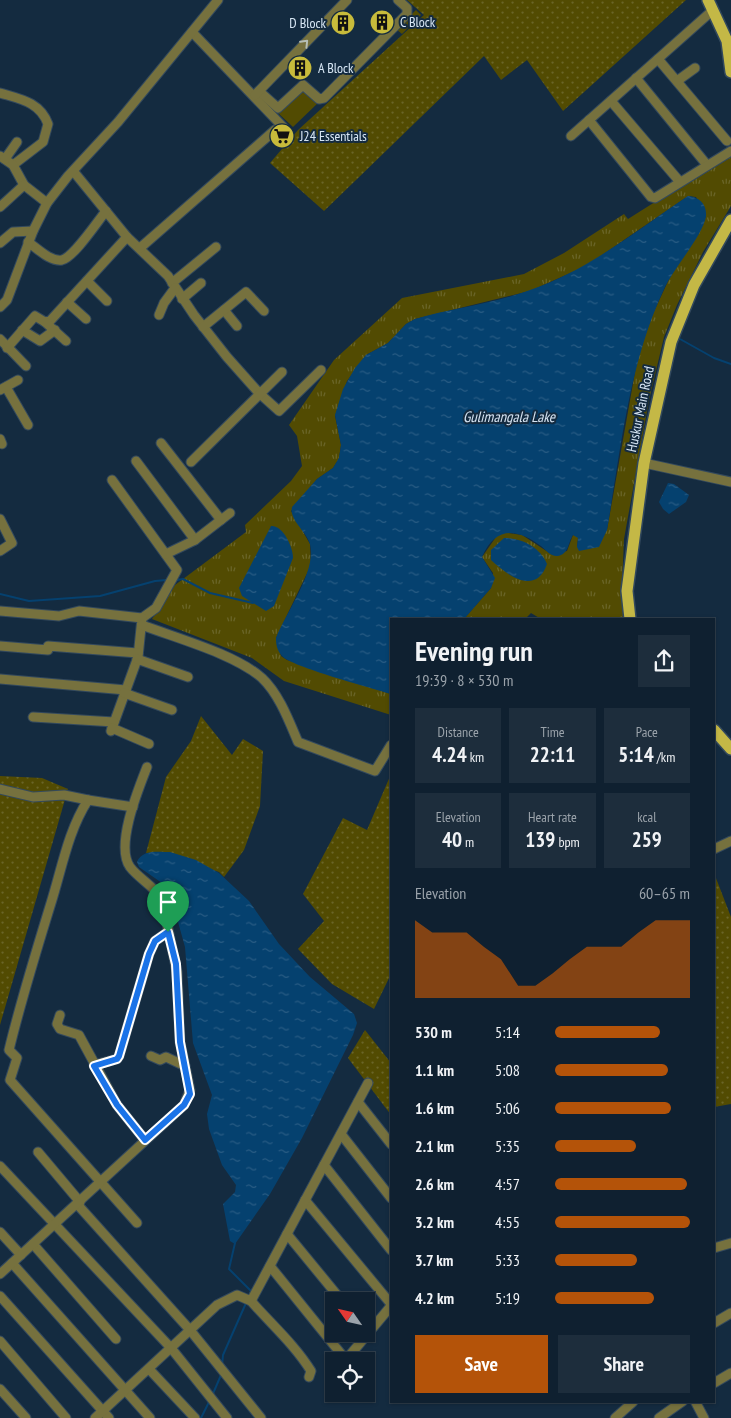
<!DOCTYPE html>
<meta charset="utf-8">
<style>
body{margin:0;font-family:"PT Sans Narrow",sans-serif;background:#1d2d3c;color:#f1f3f6;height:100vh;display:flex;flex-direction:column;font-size:19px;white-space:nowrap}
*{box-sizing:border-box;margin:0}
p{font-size:16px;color:#9ba3ab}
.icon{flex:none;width:28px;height:28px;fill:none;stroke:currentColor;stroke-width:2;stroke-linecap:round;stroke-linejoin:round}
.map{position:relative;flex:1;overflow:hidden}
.drawer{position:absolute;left:390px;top:618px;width:325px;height:785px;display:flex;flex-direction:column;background:#0f2030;border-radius:0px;box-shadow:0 1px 4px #0004,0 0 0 1px #2f3e4c}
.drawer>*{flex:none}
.needle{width:32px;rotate:304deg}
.buttons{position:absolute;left:325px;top:1292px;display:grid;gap:10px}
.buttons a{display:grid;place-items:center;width:50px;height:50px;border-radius:0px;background:#0f2030;box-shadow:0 1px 4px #0004,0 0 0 1px #2f3e4c;font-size:25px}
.pin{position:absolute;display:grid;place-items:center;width:42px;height:42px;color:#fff;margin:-51px -21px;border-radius:50% 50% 50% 0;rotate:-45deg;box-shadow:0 0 5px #0007}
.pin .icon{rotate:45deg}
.round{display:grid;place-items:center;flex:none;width:52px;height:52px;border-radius:0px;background:#1d2d3c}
.summary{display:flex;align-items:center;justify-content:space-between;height:85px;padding:0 25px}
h1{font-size:28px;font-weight:700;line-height:38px}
.metrics{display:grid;grid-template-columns:repeat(3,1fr);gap:8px;height:85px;padding:5px 25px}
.metrics div{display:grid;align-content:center;border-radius:0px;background:#1d2d3c;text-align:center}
.metrics b{font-size:21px;font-weight:700}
.metrics small{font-size:14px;font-weight:400}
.metrics p{font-size:14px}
.chart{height:140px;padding:10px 25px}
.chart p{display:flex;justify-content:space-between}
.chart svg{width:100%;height:90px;margin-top:5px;fill:#b45309;opacity:.7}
.primary-button{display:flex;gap:10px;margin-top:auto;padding:10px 25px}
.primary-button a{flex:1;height:58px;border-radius:0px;background:#b45309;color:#fff;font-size:20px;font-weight:700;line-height:58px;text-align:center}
.primary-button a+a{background:#1d2d3c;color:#f1f3f6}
ul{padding:0 25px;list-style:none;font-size:16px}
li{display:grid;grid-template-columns:80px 60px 1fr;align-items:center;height:38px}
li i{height:12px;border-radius:6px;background:#b45309}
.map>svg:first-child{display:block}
.grass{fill:url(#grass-dots)}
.park{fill:url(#park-tufts)}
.garden{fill:#524b02}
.water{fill:url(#water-ripples)}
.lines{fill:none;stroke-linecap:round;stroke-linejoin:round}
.stream{stroke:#05416f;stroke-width:2}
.minor-casing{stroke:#33495d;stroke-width:11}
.major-casing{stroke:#33495d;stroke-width:14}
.minor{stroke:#76713e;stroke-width:9}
.major{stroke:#c4b846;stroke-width:11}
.oneway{stroke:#b6beb5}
.route-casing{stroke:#fff;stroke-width:10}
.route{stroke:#1a73e8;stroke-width:6}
.labels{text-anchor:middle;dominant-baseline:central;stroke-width:4;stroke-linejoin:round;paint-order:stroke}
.poi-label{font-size:14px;fill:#d8e7f5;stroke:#142b40;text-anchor:start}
.street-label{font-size:14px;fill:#d8e7f5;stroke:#142b40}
.water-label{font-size:15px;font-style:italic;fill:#d5e3f2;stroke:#142b40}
</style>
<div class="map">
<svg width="731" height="1418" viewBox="0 0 731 1418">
<defs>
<pattern id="grass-dots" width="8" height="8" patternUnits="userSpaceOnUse" patternTransform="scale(1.25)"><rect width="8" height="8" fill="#524b02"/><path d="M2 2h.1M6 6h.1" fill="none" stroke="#6a6528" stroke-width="1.8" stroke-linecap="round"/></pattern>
<pattern id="park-tufts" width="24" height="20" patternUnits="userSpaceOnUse" patternTransform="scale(1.25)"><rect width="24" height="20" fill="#524b02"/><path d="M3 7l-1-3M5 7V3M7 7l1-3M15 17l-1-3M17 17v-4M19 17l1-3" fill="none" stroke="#6a6528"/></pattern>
<pattern id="water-ripples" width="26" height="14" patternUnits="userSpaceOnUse" patternTransform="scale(1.25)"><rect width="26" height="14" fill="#05416f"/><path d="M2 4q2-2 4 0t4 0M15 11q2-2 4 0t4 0" fill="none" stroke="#295c84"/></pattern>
</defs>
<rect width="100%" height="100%" fill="#142b40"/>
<g class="grass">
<path d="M407,0H686L563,111L527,60L501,80L484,56L324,211L270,163L298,130L424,15Z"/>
<path d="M201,716L232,755L243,739L263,751L260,806L244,850L224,877L219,872L158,852L146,853L166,777L191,741Z"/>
<path d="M391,774V974L374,1009L332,984L298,949L324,921L303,894L343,818L367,830Z"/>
<path d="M0,776L42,778L68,789L0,1025Z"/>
<path d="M714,873L731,917V1104L714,1107Z"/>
<path d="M365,1030L391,1063V1115L348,1058Z"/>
</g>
<path class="park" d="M731,154V206L703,252L677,305L664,337L649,400L624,539L622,586L626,619H541L531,613L525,619H464L491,588L493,573L482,557L496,537L502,532L522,535L551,554L567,551L573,535L578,537L577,547L607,530L637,361L651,318L670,277L702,226L706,216L696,197L688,196L586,266L530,291L415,319L406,324L388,343L366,355L347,381L335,416L341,445L339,458L333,468L317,479L291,511L310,544L311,565L276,638L281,656L287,660L391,694V715L284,681L252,658L152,619L175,585L246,532L245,525L291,481L302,466L297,436L289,425L334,360L402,298L524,274L564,253L624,214L628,219Z"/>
<g class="garden">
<path d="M416,10L421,15L402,34L396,29Z"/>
<path d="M301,90L319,102L293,127L278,113Z"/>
</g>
<g class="water">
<path d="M688,196C699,197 707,204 706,216C704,234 673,269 664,289C629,364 621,448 607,530L599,547L579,551L577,547L578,538L573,535C568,542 569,554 558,556C551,557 546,550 541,546C517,528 495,526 482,557L495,578L491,588L464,619H391V694C372,688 292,667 282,656C277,650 276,645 276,638C286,612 317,571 310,544C306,531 289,520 292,507L317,479L333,468L339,458L341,445L335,415L343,389L355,368L366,355L388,343L406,324L415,319C453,308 493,304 530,290C589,270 637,230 688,196Z"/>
<path d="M668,483L674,484L689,495L686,502L669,514L663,509L659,502Z"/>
<path d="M271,526C283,525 293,547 293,558L274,606L266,611L242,596L239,588Z"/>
<path d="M504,538C522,538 540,547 547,564C536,596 508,576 491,560V550Z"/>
<path d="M170,852L196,860L219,873L249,901L279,944L310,977L354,1014L357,1023L353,1035L302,1138L270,1194L235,1244L230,1241L223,1204L235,1192L236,1185L222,1165L209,1129L207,1114L212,1095L193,1043L185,947L170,893L162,883L139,867L137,862C142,849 159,852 170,852Z"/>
</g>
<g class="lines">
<g class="stream">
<path d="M680,339L714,358L731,364"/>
<path d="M176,580L183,579L210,593L253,603"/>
<path d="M0,594L29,601L100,596L155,581L167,580"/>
<path d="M235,1243L229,1269L251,1291L249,1296"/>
<path d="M222,1366L223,1355L246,1303"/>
<path d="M212,1396L221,1375"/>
<path d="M201,1418L210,1400"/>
</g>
<defs>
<g id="minor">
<path d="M192,32L285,129"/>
<path d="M658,59L727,141"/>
<path d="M636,78L707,165"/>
<path d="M677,81L695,68"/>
<path d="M259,91L278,108L303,85L319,99L324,98L407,14V8L398,0"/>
<path d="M0,93C20,99 40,102 48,124L43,142L13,165"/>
<path d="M255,95L347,0"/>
<path d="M611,101L680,182"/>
<path d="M589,120L651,197L655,198L731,151"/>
<path d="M571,136L713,10"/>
<path d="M0,156L13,165L24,185L47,203"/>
<path d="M5,159L17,142"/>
<path d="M74,172L127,237L168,276L194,315L227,357L259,393L279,411L321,370"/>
<path d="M0,207L24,185"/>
<path d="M28,242C37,248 50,262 62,260C74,257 97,222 106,211"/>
<path d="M0,243L13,232L33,231"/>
<path d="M140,248L275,130"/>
<path d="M87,281L107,301"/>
<path d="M172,283L216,247"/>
<path d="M182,299L201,283"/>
<path d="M67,302L86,319"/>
<path d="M0,307L7,300L33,231L47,203L68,176L118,122L218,0"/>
<path d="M224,310L237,326"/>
<path d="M159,315L164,303L175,288"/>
<path d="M45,322L50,321L127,237"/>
<path d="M203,327L246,292L264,311"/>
<path d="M22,330L40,341L55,330"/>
<path d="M0,339L26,366"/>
<path d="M7,348L35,316L45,322L66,341"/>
<path d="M6,387L28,425"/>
<path d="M0,390L18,380"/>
<path d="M0,439L2,444"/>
<path d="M161,443L221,520"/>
<path d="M136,461L195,540"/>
<path d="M191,462L282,372"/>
<path d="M644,463L731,482"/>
<path d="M112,480L177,570L156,608L142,618"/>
<path d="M0,519L12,543L0,551"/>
<path d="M166,554L195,540L230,513"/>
<path d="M0,611L59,616L79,611L142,618L138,657L111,731"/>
<path d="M142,625C176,638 235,654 262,678C279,694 289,721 298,742L375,771L391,745"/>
<path d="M0,646L48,650V646L138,653"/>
<path d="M137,659L188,677"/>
<path d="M0,679L126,690"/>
<path d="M124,693L172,710"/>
<path d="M33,717L114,722"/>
<path d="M112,728L149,744"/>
<path d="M0,789L33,797L64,795L88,800C68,831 62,868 51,903C36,952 21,1000 9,1050L17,1058L10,1080L137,1223"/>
<path d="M88,800L133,807"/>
<path d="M714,849L731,841"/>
<path d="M60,1015L57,1024L60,1029L79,1035L117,1105L145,1140"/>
<path d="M151,1056L160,1060L166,1057L185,1066"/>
<path d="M94,1065L117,1059L119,1056L149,954L155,941L168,932"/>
<path d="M358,1102L391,1144"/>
<path d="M341,1134L391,1198"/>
<path d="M38,1152L80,1202"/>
<path d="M324,1165L391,1250"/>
<path d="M0,1166L171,1348L227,1418"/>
<path d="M305,1200L391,1304"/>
<path d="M77,1204L190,1330L261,1418"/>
<path d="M0,1232L21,1255"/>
<path d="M287,1234L342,1301"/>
<path d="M33,1244L116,1339"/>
<path d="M714,1248L731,1243"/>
<path d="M12,1263L150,1418"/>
<path d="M270,1266L346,1360"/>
<path d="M0,1274L184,1105L190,1090L180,1042L177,972L162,900C155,886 140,880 130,867C115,846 138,790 147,767"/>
<path d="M0,1296L109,1418"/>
<path d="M251,1301C271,1324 295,1345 311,1371L309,1377"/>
<path d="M714,1323L731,1313"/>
<path d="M0,1341L66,1418"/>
<path d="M345,1361L391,1306"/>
<path d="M149,1369L195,1418"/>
<path d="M714,1383L731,1373"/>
<path d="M0,1389L26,1418"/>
<path d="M695,1401L704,1418"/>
<path d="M95,1418L217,1305L237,1295L251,1301L368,1083"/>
<path d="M615,1418L633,1402"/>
<path d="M659,1418L683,1401"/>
</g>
<g id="major">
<path d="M708,0L727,41L731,72"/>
<path d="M630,619L627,591L644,463L671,342L694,285L731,220"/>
<path d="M714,730L731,749"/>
</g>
</defs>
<use href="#minor" class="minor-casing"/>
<use href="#major" class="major-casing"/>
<use href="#minor" class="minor"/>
<use href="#major" class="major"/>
</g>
<defs><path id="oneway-chevron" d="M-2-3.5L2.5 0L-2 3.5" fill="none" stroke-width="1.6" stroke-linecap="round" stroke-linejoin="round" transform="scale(1.25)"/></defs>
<use class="oneway" href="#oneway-chevron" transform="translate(305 43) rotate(-46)"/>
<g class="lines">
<defs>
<path id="route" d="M168,932L176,964L180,1042L190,1094L184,1105L145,1140L117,1105L94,1066L117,1059L119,1056L149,954L155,941Z"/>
</defs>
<use href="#route" class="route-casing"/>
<use href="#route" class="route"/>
</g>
<defs>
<symbol id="building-disc" viewBox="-11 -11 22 22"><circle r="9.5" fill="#c8bb3b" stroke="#142b40"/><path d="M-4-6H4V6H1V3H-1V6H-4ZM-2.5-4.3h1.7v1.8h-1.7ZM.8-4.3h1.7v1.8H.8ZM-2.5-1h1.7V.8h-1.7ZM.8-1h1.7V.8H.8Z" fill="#111"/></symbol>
<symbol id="supermarket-disc" viewBox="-11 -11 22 22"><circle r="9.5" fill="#c8bb3b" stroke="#142b40"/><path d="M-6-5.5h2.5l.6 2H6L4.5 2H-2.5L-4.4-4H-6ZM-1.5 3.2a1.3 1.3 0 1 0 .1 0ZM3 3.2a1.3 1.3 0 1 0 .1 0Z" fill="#111"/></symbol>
</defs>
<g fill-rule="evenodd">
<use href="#building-disc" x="368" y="8" width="28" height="28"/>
<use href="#building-disc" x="329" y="9" width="28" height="28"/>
<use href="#building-disc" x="286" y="54" width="28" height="28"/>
<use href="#supermarket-disc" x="268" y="122" width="28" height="28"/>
</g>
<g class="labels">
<g class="poi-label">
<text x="400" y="22">C Block</text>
<text x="326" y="23" text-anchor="end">D Block</text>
<text x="318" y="68">A Block</text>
<text x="300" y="136">J24 Essentials</text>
</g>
<g class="street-label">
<text transform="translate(640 409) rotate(-78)">Huskur Main Road</text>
</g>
<g class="water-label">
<text x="509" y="416">Gulimangala Lake</text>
</g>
</g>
</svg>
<div class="buttons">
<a><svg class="needle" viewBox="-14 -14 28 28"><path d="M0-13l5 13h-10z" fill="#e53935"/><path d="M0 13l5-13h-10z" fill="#9ba3ab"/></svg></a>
<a><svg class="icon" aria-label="locate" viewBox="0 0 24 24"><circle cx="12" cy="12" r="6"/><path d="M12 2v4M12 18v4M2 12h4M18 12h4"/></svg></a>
</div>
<div class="pin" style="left:168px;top:932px;background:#1e9e55"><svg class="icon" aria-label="arrive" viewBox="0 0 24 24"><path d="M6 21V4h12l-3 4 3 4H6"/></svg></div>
<section class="drawer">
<div class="summary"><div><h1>Evening run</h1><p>19:39 · 8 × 530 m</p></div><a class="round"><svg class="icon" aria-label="share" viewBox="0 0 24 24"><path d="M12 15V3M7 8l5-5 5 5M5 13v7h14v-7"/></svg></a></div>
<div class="metrics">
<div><p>Distance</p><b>4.24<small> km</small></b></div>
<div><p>Time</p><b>22:11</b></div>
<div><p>Pace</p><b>5:14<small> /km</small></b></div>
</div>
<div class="metrics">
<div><p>Elevation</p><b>40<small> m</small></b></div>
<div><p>Heart rate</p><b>139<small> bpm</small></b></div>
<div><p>kcal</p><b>259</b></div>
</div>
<div class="chart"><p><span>Elevation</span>60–65 m</p>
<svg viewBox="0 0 160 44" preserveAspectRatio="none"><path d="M0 44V6L10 12L20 12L30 12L40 19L50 25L60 38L70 38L80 32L90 25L100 19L110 19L120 19L130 12L140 6L150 6L160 6V44z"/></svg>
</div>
<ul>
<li><b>530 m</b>5:14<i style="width:78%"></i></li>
<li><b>1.1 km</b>5:08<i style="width:84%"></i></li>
<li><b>1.6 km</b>5:06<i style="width:86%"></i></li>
<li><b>2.1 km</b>5:35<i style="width:60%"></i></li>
<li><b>2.6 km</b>4:57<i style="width:98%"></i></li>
<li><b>3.2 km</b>4:55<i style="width:100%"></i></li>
<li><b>3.7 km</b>5:33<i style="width:61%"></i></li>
<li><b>4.2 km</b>5:19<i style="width:73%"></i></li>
</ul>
<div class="primary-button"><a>Save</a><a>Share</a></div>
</section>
</div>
